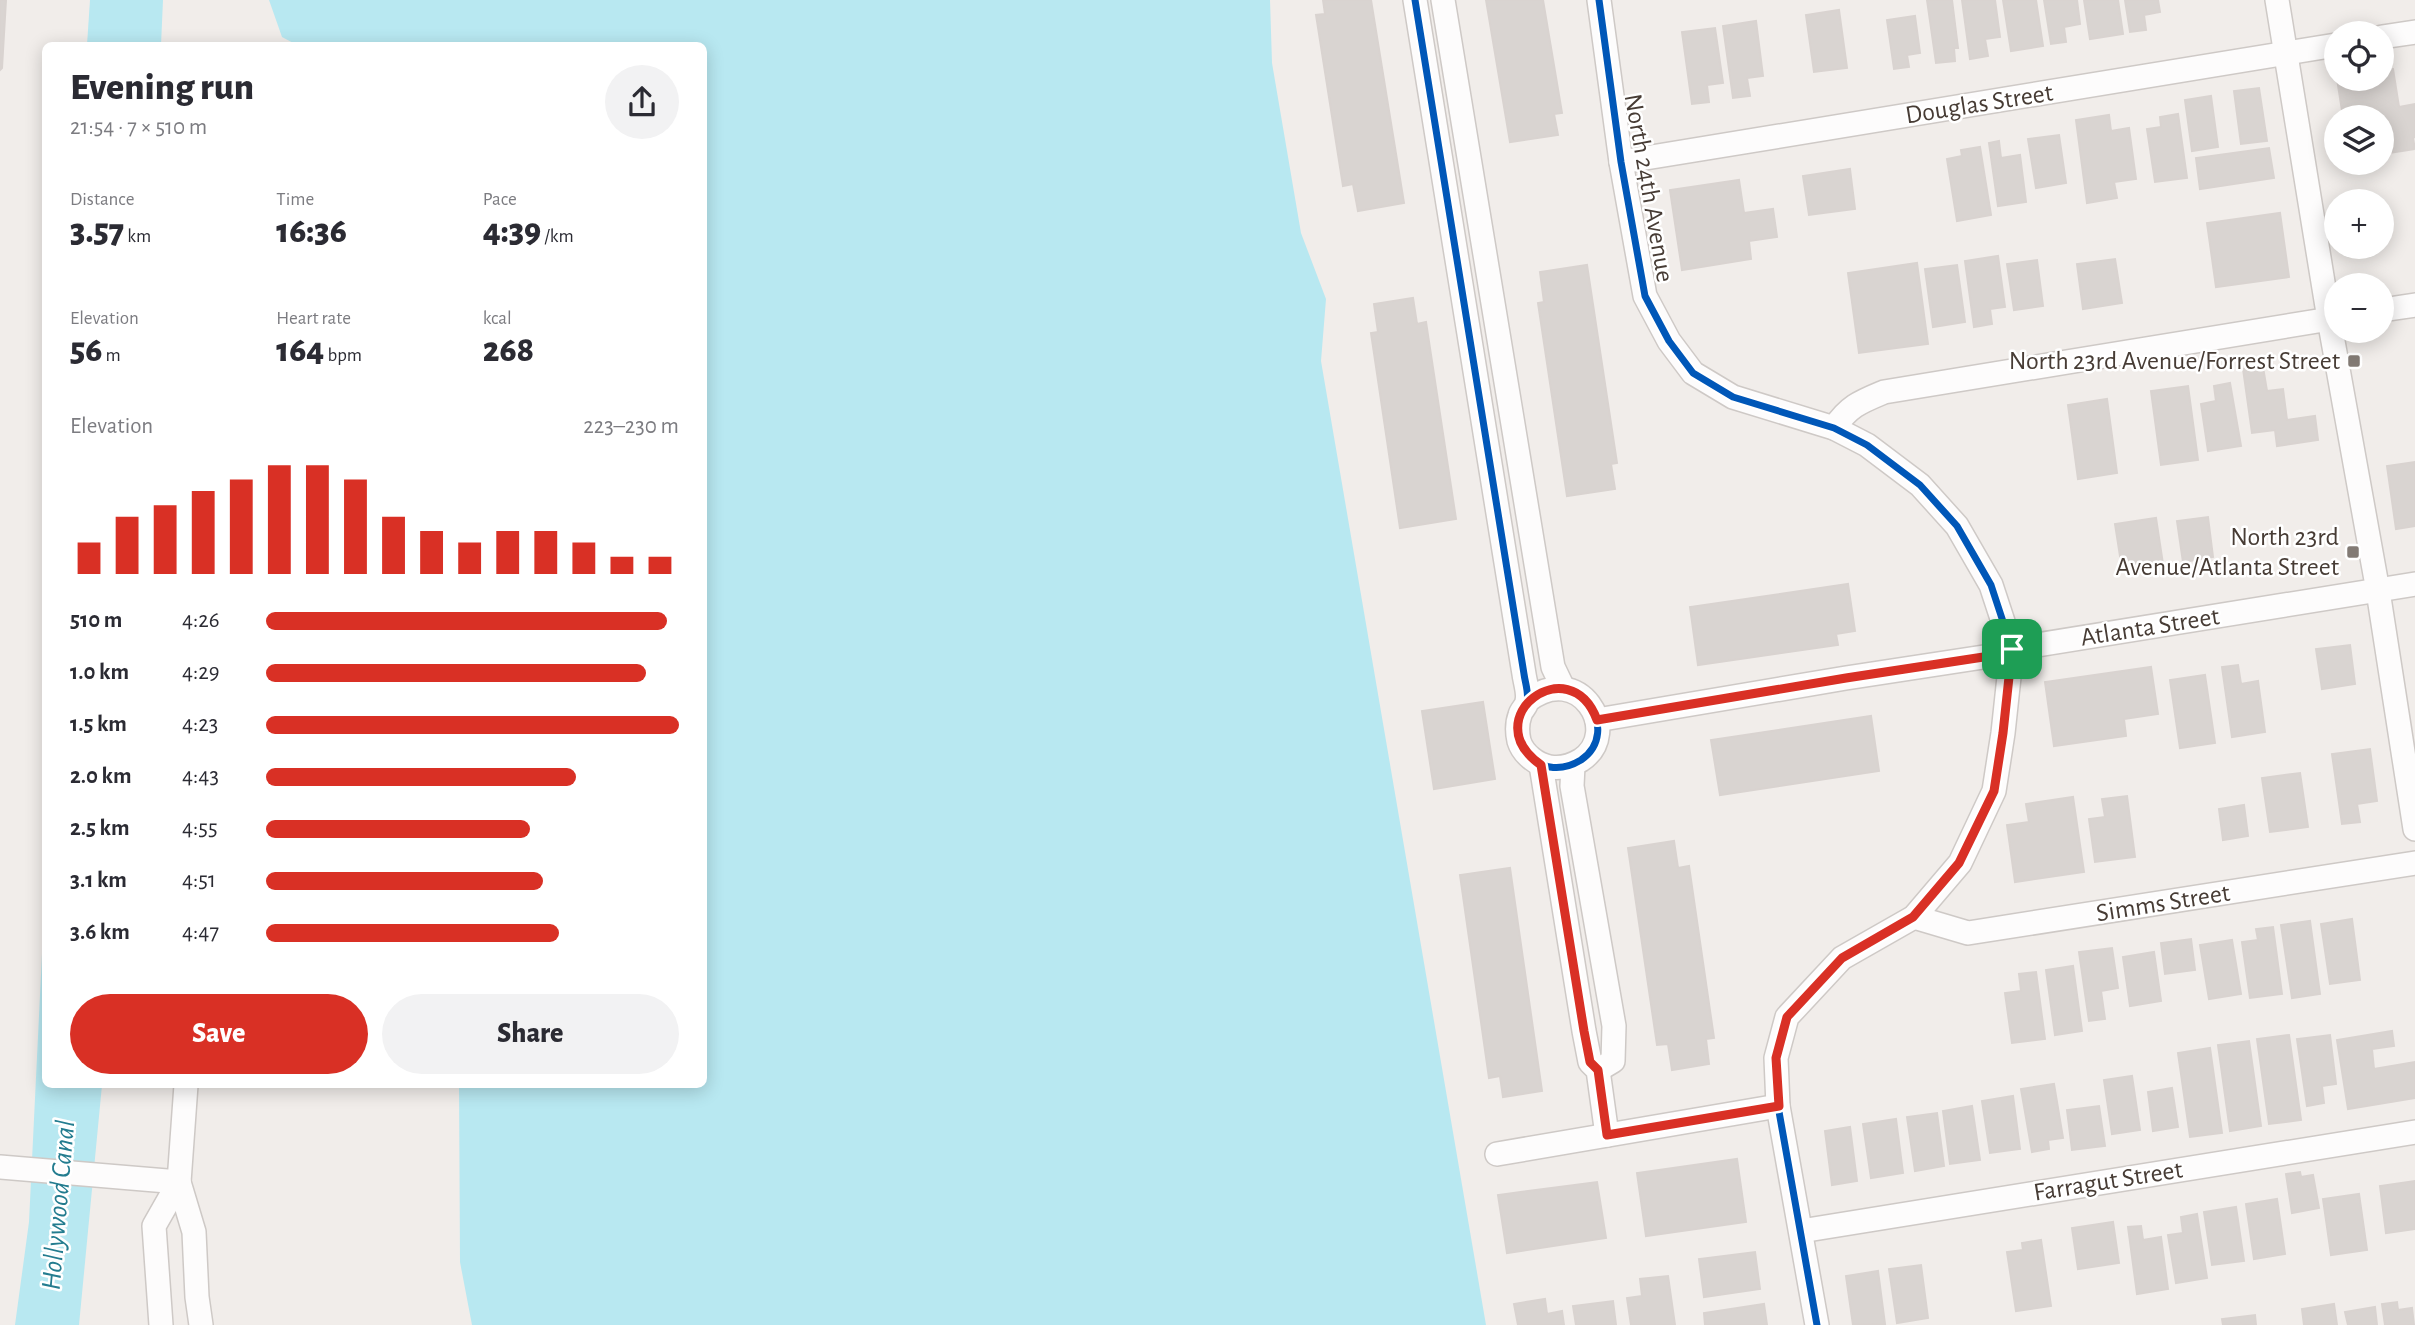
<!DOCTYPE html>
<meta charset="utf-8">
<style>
body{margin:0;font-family:"Alegreya Sans",sans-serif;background:#f2f2f3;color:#2b2b33;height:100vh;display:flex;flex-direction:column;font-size:26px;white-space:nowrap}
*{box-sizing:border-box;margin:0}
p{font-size:23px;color:#7c7c81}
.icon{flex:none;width:38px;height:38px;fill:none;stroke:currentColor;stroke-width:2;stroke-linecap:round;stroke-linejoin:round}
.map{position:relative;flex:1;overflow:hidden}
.panel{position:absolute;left:42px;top:42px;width:665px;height:1046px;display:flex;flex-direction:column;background:#fff;border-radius:10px;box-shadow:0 4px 18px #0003}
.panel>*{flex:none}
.buttons{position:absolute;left:2324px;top:21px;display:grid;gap:14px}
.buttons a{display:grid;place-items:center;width:70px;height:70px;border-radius:50%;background:#fff;box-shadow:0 4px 18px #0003;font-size:35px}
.pin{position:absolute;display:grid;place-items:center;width:60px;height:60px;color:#fff;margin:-30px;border-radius:14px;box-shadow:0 4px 10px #0006}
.round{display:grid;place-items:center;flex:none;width:74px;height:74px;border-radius:37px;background:#f2f2f3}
.overview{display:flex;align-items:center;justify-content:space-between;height:119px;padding:0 28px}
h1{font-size:38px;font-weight:800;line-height:52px}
.stats{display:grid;grid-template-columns:repeat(3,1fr);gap:10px;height:119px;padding:7px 28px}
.stats div{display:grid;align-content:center}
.stats b{font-size:35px;font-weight:800}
.stats small{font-size:19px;font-weight:400}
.stats p{font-size:19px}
.chart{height:196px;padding:14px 28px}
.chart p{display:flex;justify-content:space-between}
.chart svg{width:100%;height:126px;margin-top:7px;stroke:#d93025;stroke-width:6}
.primary-button{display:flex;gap:14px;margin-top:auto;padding:14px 28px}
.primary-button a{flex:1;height:80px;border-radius:42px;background:#d93025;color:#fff;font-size:28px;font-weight:800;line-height:80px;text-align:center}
.primary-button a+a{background:#f2f2f3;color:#2b2b33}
ul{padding:0 28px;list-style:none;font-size:23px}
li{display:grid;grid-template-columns:112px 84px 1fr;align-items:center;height:52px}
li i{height:18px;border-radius:9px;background:#d93025}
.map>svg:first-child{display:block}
.water{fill:#b8e8f1}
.building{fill:#d9d4d1;stroke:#d9d3d0;stroke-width:2}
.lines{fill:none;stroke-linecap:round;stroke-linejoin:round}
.minor-casing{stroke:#cec9c6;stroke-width:26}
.minor{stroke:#fdfcfc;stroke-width:23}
.cycleway-casing{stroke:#fff;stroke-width:11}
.cycleway{stroke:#0057b8;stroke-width:7}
.route-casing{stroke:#fff;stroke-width:14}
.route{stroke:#d93025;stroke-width:9}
.poi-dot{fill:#827a74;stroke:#fff;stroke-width:2.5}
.labels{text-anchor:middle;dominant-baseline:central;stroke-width:5;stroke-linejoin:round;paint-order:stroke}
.street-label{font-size:26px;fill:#473c35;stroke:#fff}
.poi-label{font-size:26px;fill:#473c35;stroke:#fff;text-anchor:end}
.water-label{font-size:28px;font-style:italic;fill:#237c8f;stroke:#fff}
</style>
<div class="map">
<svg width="2415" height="1325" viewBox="0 0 2415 1325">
<rect width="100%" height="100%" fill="#f1edea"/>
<g class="water">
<path d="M90,0H163L161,45H87Z"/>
<path d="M269,0H1270L1272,63L1301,233L1326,299L1321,361L1486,1325H472L460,1262L459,1085H704V46L297,45L282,37Z"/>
<path d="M45,892L46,1085H102L79,1325H15L29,1222Z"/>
</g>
<g class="building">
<path d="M0,0H6L2,68L0,70Z"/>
<path d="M1323,0H1371L1404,203L1358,211L1353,184L1343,186L1316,15L1325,14Z"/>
<path d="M1486,0H1543L1562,113L1554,114L1558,135L1510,142Z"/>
<path d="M1927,0H1952L1958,48H1954L1955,61L1936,63Z"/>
<path d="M1962,0H1995L2000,37L1985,39L1988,56L1970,59Z"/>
<path d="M2003,0H2036L2043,46L2011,51Z"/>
<path d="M2044,0H2077L2080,24L2064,27L2066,42L2051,44Z"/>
<path d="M2084,0H2118L2123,34L2090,39Z"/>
<path d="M2125,0H2158L2160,12L2144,15L2146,30L2130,32Z"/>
<path d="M1839,10L1847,68L1814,72L1806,15Z"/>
<path d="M1915,16L1920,53L1907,55L1909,67L1894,69L1887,20Z"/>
<path d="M1756,21L1763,76L1747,78L1750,96L1733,98L1723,26Z"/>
<path d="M1715,28L1723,83L1707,85L1709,102L1692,104L1682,32Z"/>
<path d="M2393,69L2399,107L2415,104V137L2413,138L2415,149L2382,154V117H2343L2337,79H2382V70Z"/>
<path d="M2259,88L2267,141L2241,144L2234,91Z"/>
<path d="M2211,96L2218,147L2192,151L2185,100Z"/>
<path d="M2178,114L2187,178L2155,182L2147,129L2161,127L2160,117Z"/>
<path d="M2109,115L2111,131L2129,128L2136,179L2114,182L2117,198L2087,203L2076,120Z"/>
<path d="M2059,135L2066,183L2036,188L2028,139Z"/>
<path d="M1999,141L2001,158L2020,155L2026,202L1998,206L1989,143Z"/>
<path d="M1980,147L1991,215L1957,221L1947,159L1962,156L1961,150Z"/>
<path d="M2269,148L2274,178L2200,189L2196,158Z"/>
<path d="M1850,169L1855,209L1809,215L1803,176Z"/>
<path d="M1739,180L1744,213L1773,209L1777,237L1749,241L1751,259L1682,270L1670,190Z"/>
<path d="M2280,213L2289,277L2216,287L2207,223Z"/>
<path d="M1998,256L2005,307L1990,309L1992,324L1974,327L1965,261Z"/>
<path d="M2115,259L2122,303L2083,309L2077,264Z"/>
<path d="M2037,260L2043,306L2014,310L2007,264Z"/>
<path d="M1917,263L1928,344L1859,353L1848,273Z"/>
<path d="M1587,265L1617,463L1611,464L1615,489L1567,496L1538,303L1544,302L1540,272Z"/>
<path d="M1957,265L1965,322L1933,327L1925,269Z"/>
<path d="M1413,298L1417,324L1426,322L1456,519L1400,528L1371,333L1378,332L1374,304Z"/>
<path d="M2263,367L2267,391L2283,389L2287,420L2315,416L2318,440L2277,446L2275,430L2252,433L2243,369Z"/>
<path d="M2230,383L2241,446L2208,451L2201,404L2216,401L2214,386Z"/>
<path d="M2188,386L2198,460L2161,465L2151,391Z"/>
<path d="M2107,399L2117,473L2078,479L2068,405Z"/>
<path d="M2415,462V526L2396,529L2387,466Z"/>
<path d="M2208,517L2213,557L2183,562L2177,521Z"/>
<path d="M2156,518L2163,564L2122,569L2115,524Z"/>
<path d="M1848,584L1855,631L1836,634L1838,645L1698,665L1690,607Z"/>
<path d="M2350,645L2355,684L2322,689L2316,649Z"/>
<path d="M2238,665L2241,684L2258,681L2265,732L2232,737L2222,667Z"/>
<path d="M2151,667L2158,714L2124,719L2126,736L2054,746L2045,682Z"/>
<path d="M2205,675L2215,743L2180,748L2170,680Z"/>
<path d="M1483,702L1495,779L1434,789L1422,711Z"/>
<path d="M1871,716L1879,771L1720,795L1711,740Z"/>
<path d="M2370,749L2377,801L2357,804L2360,822L2342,824L2332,754Z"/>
<path d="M2300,773L2308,827L2270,832L2262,778Z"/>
<path d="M2127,796L2135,857L2095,862L2089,819L2105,817L2102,799Z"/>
<path d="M2073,797L2084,872L2015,882L2007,825L2029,822L2026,804Z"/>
<path d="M2244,805L2248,836L2223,840L2219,809Z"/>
<path d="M1674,841L1678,868L1689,866L1714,1038L1706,1039L1709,1064L1672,1070L1668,1044L1657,1045L1628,848Z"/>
<path d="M1510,868L1542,1091L1503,1097L1500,1076L1489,1078L1460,875Z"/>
<path d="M2352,919L2360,980L2330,984L2321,924Z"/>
<path d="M2310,921L2320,994L2292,998L2281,925Z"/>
<path d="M2273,927L2282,994L2250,998L2242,942L2258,940L2256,929Z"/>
<path d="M2191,939L2195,970L2165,974L2161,943Z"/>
<path d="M2232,940L2241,994L2209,999L2200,945Z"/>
<path d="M2112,948L2118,988L2101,991L2105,1019L2089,1021L2079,952Z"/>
<path d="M2154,952L2161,1001L2130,1006L2123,957Z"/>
<path d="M2073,966L2082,1031L2055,1035L2046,970Z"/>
<path d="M2036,972L2045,1039L2012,1043L2005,993L2021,991L2019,974Z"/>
<path d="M2392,1031L2394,1046L2372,1049L2374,1069L2415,1062V1098L2348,1109L2337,1040Z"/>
<path d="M2289,1035L2301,1120L2269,1124L2257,1039Z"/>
<path d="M2330,1035L2336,1084L2322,1086L2324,1103L2307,1106L2297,1039Z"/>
<path d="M2249,1041L2261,1126L2230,1131L2218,1045Z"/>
<path d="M2210,1048L2222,1133L2190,1137L2178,1053Z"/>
<path d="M2132,1076L2140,1130L2112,1134L2104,1080Z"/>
<path d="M2054,1084L2063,1138L2048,1140L2049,1149L2032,1152L2021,1089Z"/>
<path d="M2172,1088L2178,1127L2153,1131L2148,1092Z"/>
<path d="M2013,1096L2020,1149L1990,1153L1982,1101Z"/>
<path d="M1972,1106L1980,1160L1950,1164L1943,1111Z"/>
<path d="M2099,1106L2105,1146L2072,1150L2067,1110Z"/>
<path d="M1937,1113L1944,1166L1915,1171L1907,1117Z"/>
<path d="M1896,1119L1903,1173L1871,1178L1863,1124Z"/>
<path d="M1850,1127L1857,1181L1832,1185L1825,1131Z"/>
<path d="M1737,1159L1746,1222L1646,1236L1637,1173Z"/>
<path d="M2300,1172L2301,1177L2313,1175L2319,1208L2292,1213L2286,1174Z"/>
<path d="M2415,1181V1229L2386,1233L2380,1186Z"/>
<path d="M1597,1182L1606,1238L1507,1253L1498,1195Z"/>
<path d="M2359,1194L2367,1250L2331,1255L2323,1199Z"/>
<path d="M2277,1199L2285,1254L2254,1259L2246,1204Z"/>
<path d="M2236,1207L2244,1261L2212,1265L2204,1212Z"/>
<path d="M2197,1214L2207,1278L2176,1283L2168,1235L2183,1233L2181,1217Z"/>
<path d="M2113,1222L2119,1263L2078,1269L2072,1228Z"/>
<path d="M2141,1226L2143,1240L2161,1237L2168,1289L2137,1294L2128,1227Z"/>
<path d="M2041,1240L2051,1306L2016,1311L2007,1252L2023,1250L2022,1243Z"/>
<path d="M1755,1252L1760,1289L1704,1297L1699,1259Z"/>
<path d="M1921,1265L1928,1318L1897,1323L1889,1269Z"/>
<path d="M1878,1271L1885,1324L1853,1325L1846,1276Z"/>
<path d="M1668,1276L1675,1325H1631L1627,1298L1642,1296L1640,1279Z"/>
<path d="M1545,1299L1547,1314L1562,1311L1564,1325H1518L1514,1304Z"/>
<path d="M1613,1301L1616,1325H1576L1573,1306Z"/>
<path d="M2397,1302L2398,1310L2412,1308L2414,1325H2385L2382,1304Z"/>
<path d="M1764,1304L1767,1325H1705L1704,1313Z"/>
<path d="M2334,1304L2337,1325H2304L2302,1309Z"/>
<path d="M2375,1307L2377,1325H2348L2345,1312Z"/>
<path d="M2255,1315L2256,1325H2223L2222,1319Z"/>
</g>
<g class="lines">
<defs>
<g id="minor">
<path d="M1415,0L1524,674C1525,682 1529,693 1527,701C1527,706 1521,710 1520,715C1517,723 1517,732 1519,741C1523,754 1537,765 1550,767C1561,769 1571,766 1581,760C1623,732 1579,660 1527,701"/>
<path d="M1443,0L1553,667L1563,688"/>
<path d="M1599,0L1621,162L1645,296L1669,341L1693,373L1733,397L1834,428L1867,445L1920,485L1957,526L1991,585L2012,649L2003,733L1994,791L1960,863L1914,917L1842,958L1787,1017L1776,1058L1778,1106L1817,1325"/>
<path d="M2277,0L2329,319L2378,591L2415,829"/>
<path d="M2382,37L2415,32"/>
<path d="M1621,162L2336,45"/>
<path d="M2382,310L2415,305"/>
<path d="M1834,428C1849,406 1860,402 1884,392L2336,318"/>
<path d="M1597,720L1846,678L1990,656L2012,649L2415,584"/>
<path d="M1541,765L1584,1031L1590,1062L1598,1070L1607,1135"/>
<path d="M1573,765L1572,786L1614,1026L1613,1061L1598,1070"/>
<path d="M1914,917L1968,933L2415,863"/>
<path d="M186,1085L179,1182L194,1232L197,1297L201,1325"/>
<path d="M1497,1154L1778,1106"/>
<path d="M0,1167L179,1182"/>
<path d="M1801,1231L2415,1132"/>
<path d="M161,1325L154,1226L179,1182"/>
</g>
</defs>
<use href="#minor" class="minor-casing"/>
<use href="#minor" class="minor"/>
<defs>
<g id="cycleway">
<path d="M1415,0L1524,674C1525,682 1529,693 1527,701C1527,706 1521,710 1520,715C1517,723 1517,732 1519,741C1523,754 1537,765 1550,767C1561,769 1571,766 1581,760C1623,732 1579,660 1527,701"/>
<path d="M1599,0L1621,162L1645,296L1669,341L1693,373L1733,397L1834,428L1867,445L1920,485L1957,526L1991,585L2012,649L2003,733L1994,791L1960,863L1914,917L1842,958L1787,1017L1776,1058L1778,1106L1817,1325"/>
</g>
</defs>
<use href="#cycleway" class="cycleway-casing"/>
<use href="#cycleway" class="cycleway"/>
</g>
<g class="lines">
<defs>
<path id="route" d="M2012,649L2003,733L1994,791L1959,863L1913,917L1842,958L1787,1017L1776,1058L1779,1106L1607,1135L1598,1070L1590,1062L1584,1031L1541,765C1474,718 1570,647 1597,720L1846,678L1990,656Z"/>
</defs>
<use href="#route" class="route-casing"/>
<use href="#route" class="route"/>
</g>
<g class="poi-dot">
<rect x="2347" y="354" width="14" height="14" rx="3.5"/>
<rect x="2346" y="545" width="14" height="14" rx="3.5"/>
</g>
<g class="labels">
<g class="street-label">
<text transform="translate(1979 104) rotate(-9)">Douglas Street</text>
<text transform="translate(1649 188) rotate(80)">North 24th Avenue</text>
<text transform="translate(2150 627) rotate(-9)">Atlanta Street</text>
<text transform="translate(2163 903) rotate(-9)">Simms Street</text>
<text transform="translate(2108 1181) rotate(-9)">Farragut Street</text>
</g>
<g class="poi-label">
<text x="2340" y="361">North 23rd Avenue/Forrest Street</text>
<text x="2339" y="537">North 23rd<tspan x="2339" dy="30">Avenue/Atlanta Street</tspan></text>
</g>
<g class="water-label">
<text transform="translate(59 1205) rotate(-85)">Hollywood Canal</text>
</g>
</g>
</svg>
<div class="buttons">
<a><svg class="icon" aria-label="locate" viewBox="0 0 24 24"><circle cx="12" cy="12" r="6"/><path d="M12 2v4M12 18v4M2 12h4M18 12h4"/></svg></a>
<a><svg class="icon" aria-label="layers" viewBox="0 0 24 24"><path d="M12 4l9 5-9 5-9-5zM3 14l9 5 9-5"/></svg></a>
<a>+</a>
<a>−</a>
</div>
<div class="pin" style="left:2012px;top:649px;background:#1e9e55"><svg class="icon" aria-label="arrive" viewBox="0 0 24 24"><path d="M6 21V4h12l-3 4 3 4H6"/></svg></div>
<section class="panel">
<div class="overview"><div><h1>Evening run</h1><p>21:54 · 7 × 510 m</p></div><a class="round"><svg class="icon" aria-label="share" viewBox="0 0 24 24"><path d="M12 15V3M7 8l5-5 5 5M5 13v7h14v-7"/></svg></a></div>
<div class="stats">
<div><p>Distance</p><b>3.57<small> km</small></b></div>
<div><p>Time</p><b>16:36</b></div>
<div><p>Pace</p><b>4:39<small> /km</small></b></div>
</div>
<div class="stats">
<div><p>Elevation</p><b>56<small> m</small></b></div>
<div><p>Heart rate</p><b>164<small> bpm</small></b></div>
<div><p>kcal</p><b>268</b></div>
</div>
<div class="chart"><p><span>Elevation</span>223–230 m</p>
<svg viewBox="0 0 160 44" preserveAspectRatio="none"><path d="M5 44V33M15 44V24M25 44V20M35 44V15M45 44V11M55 44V6M65 44V6M75 44V11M85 44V24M95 44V29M105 44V33M115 44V29M125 44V29M135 44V33M145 44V38M155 44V38"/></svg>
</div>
<ul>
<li><b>510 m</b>4:26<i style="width:97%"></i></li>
<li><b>1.0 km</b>4:29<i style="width:92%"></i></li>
<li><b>1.5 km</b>4:23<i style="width:100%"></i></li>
<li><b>2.0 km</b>4:43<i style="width:75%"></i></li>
<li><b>2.5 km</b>4:55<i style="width:64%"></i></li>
<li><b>3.1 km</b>4:51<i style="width:67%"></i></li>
<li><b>3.6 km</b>4:47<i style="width:71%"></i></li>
</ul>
<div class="primary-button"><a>Save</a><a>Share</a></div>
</section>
</div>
